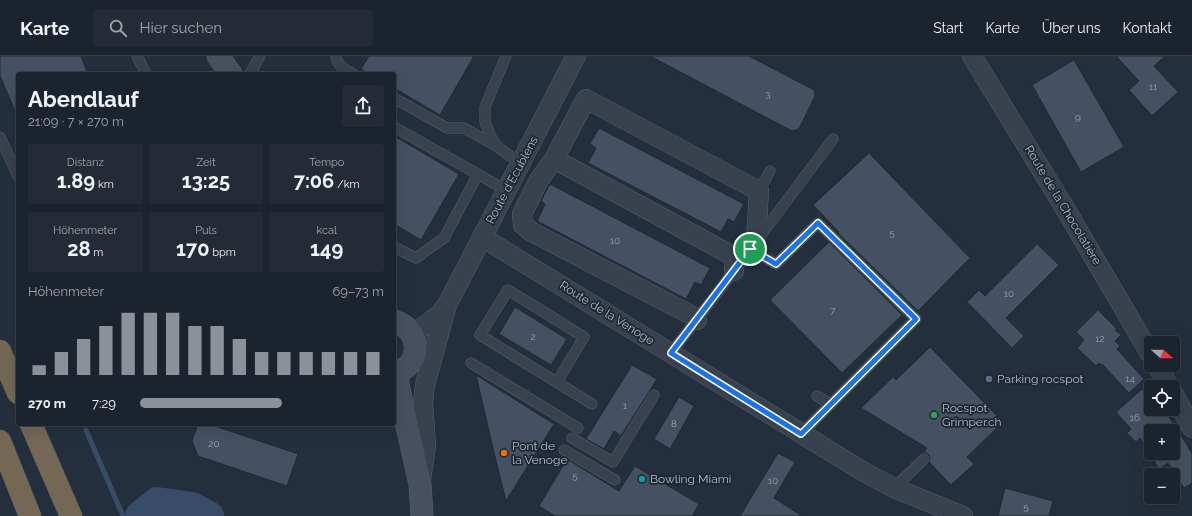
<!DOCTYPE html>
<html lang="de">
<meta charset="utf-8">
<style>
body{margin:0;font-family:Raleway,sans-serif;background:#242b36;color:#f1f3f6;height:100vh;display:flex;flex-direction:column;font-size:15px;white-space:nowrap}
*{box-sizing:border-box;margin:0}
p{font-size:13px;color:#a0a4aa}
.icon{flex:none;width:22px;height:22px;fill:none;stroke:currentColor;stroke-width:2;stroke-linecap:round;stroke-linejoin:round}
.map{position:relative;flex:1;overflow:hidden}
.panel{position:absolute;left:16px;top:16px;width:380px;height:354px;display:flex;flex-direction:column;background:#1b232e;border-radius:4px;box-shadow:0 4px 16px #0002,0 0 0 1px #39404a}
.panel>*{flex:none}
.needle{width:26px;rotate:111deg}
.tools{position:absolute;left:1144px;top:280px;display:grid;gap:8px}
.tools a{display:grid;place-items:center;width:36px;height:36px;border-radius:4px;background:#1b232e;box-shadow:0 4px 16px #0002,0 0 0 1px #39404a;font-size:20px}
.pin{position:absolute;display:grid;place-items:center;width:34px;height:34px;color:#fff;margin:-17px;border:2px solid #fff;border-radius:50%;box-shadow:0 1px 4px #0007}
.round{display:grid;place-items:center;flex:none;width:42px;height:42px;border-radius:4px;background:#242b36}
.summary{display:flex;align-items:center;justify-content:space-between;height:68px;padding:0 12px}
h1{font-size:22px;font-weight:700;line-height:30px}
.metrics{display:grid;grid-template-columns:repeat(3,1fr);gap:6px;height:68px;padding:4px 12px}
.metrics div{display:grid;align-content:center;border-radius:4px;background:#242b36;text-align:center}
.metrics b{font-size:20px;font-weight:700}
.metrics small{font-size:11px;font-weight:400}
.metrics p{font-size:11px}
.chart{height:112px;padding:8px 12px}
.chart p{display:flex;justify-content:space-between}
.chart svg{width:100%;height:72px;margin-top:4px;stroke:#8c9099;stroke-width:6}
ul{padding:0 12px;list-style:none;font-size:13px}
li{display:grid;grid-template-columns:64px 48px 1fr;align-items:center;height:30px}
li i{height:10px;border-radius:5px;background:#8c9099}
header{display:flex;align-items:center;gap:24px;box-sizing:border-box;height:56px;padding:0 20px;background:#1b232e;border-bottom:1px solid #39404a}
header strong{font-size:19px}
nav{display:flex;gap:22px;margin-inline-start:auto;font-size:14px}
.search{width:280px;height:36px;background:#242b36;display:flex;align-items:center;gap:10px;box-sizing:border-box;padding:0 14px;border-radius:4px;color:#a0a4aa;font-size:15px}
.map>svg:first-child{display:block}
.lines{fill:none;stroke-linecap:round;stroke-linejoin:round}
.stream{stroke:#394c67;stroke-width:5}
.river{stroke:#394c67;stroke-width:30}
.building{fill:#455162;stroke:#1f2835;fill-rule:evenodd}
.service-casing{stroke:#565f6c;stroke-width:11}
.minor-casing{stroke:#565f6c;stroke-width:20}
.secondary-casing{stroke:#565f6c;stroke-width:23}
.motorway-casing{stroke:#434c59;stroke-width:23}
.service{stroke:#38414e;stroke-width:10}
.minor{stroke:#38414e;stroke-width:19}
.secondary{stroke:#465061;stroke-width:22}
.motorway{stroke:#746855;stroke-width:22}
.route-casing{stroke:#fff;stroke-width:8}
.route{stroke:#1a73e8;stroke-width:5}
.service-dot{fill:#5c6f8a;stroke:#1d2633;stroke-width:1.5}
.leisure-dot{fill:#2e9e5b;stroke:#1d2633;stroke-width:1.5}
.food-dot{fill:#e8710a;stroke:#1d2633;stroke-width:1.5}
.culture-dot{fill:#0f9aa8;stroke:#1d2633;stroke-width:1.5}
.labels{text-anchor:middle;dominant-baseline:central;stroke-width:3.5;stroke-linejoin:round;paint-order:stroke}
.number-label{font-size:10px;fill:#98a1af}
.street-label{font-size:12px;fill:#b4bcc9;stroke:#1d2633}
.poi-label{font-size:12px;fill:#b4bcc9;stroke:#1d2633;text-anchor:start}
</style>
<header>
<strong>Karte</strong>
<div class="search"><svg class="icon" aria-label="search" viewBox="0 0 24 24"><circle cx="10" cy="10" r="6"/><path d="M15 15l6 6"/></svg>Hier suchen</div>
<nav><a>Start</a><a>Karte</a><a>Über uns</a><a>Kontakt</a></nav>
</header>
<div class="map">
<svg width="1192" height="460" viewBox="0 0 1192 460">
<rect width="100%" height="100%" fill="#242f3e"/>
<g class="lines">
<path class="stream" d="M86,374L123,460"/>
<path class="river" d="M140,460L157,446L192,451L209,460"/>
</g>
<g class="building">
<path d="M0,0H81L88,18H18V62L0,20Z"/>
<path d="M369,0H474L440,59L394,32V18H369L361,13Z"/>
<path d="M650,0H749L814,34L815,40L799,73L792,75Z"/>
<path d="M1116,0H1165L1154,10L1178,36L1152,60L1129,34L1139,25Z"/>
<path d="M1074,4L1124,91L1081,116L1032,29Z"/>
<path d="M599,72L744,148L734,166L728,163L721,176L588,107L596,92L590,88Z"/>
<path d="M394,80L459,118L421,184L394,168Z"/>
<path d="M869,97L970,202L918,255L838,177L839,176L813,149Z"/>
<path d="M550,128L710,212L701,229L695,226L686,243L537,165L545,148L541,145Z"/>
<path d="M829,186L902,259L842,317L770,244Z"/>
<path d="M1037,188L1059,209L1006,262L1024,280L1012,292L967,246L979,234L985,240Z"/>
<path d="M515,251L567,283L551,309L499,278Z"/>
<path d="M1098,254L1117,273L1115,274L1121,279L1115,285L1120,290L1117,293L1144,323L1129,337L1102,308L1101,309L1099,307L1096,310L1077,292L1084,284L1076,276Z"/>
<path d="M930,291L1003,366L967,401L974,408L951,429L929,406L930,402L929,399L926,397H923L927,392L861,352L893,321L896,324Z"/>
<path d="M632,309L657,323L621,380L614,375L604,393L586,383Z"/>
<path d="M476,319L554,368L506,445L496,405Z"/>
<path d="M1142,333L1151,344V353H1164L1192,397V427L1184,432L1168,407L1159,413L1140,382L1136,386L1127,377L1131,373L1116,356ZM1151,375H1173V397H1151Z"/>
<path d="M679,341L694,350L670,393L654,383Z"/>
<path d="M198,368H209L298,398L287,430L198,400L192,385Z"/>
<path d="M778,397L795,406L774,442L802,460H740Z"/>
<path d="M567,403L619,435L635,410L699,448L692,460H555L539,450Z"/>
<path d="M1005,432L1053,445L1049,460H998Z"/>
</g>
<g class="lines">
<defs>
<g id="service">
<path d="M137,0L146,18"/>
<path d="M336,0C337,10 345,13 353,18"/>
<path d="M250,18L260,0"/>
<path d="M394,42L447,72H464L498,91L510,100L521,106"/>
<path d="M394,71L506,134"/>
<path d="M0,81L18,120"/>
<path d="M497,90L491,81L485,66V51L506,0"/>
<path d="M759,135L770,115"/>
<path d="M394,191L416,202L444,182L478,118"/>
<path d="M750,193L776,208L818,167L916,263L801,378"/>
<path d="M671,297L734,215L833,83"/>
<path d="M471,307L578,372"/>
<path d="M557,326L584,281L508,234L480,279L592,348"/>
<path d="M817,340L831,349"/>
<path d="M572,382L613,406L654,339"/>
<path d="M564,394L615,424"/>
<path d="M894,432L924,403"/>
</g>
<g id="minor">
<path d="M972,0L1066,154L1151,299"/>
<path d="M554,103L586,43L759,135L756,184"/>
<path d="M482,181L864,416L894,432L963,460"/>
<path d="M697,264L691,259L532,176L523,169L522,158L539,124L554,103L735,201L734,215"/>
<path d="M412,278C426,269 438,262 447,249L576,0"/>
<path d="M1157,309L1169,331"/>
<path d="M1173,337L1192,372"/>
<path d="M421,424L426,390L423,346L425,329L446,252"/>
</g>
<g id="secondary">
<path d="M218,0L231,18"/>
<path d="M394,265C422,273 423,310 394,317"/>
<path d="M396,317L401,343L420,428L422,460"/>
</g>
<g id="motorway">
<path d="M0,295L18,337"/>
<path d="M31,368L71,460"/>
<path d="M0,385L30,460"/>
</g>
</defs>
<use href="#service" class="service-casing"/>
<use href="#minor" class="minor-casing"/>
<use href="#secondary" class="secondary-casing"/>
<use href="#motorway" class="motorway-casing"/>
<use href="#service" class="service"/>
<use href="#minor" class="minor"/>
<use href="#secondary" class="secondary"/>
<use href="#motorway" class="motorway"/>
</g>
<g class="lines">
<defs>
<path id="route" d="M818,167L916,263L801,378L671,297L750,193L776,208Z"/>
</defs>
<use href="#route" class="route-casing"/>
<use href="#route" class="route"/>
</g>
<circle class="service-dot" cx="989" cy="323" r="4"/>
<circle class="leisure-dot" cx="934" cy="359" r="4"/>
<circle class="food-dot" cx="504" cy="397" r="4"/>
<circle class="culture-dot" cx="642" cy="423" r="4"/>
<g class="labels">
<g class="number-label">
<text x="1153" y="30">11</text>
<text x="768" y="37">3</text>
<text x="1078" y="60">9</text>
<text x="892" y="176">5</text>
<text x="615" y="184">10</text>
<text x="1009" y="237">10</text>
<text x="833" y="254">7</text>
<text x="533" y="280">2</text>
<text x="1100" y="282">12</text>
<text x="1130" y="322">14</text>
<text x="625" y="349">1</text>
<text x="1135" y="361">16</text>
<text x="674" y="367">8</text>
<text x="214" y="387">20</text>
<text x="575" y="419">5</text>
<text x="773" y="424">10</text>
<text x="1026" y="450">5</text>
</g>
<g class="street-label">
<text transform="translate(512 124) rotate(-62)">Route d'Ecublens</text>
<text transform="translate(1063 149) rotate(59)">Route de la Chocolatière</text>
<text transform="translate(607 257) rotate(32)">Route de la Venoge</text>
</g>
<g class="poi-label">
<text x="997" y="323">Parking rocspot</text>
<text x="942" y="352">Rocspot<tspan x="942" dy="14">Grimper.ch</tspan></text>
<text x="512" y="390">Pont de<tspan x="512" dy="14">la Venoge</tspan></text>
<text x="650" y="423">Bowling Miami</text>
</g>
</g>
</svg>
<div class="tools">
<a><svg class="needle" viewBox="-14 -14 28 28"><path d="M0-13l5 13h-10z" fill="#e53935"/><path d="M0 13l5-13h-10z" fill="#a0a4aa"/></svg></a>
<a><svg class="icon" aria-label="locate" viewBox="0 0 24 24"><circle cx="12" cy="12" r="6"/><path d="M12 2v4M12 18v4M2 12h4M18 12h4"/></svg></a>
<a>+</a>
<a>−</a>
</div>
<div class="pin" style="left:750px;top:193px;background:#1e9e55"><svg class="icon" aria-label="arrive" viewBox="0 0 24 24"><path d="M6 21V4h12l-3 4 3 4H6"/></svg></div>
<section class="panel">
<div class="summary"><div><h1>Abendlauf</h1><p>21:09 · 7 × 270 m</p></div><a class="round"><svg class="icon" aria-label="share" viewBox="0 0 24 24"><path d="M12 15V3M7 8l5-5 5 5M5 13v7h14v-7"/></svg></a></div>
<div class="metrics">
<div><p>Distanz</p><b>1.89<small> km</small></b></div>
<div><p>Zeit</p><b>13:25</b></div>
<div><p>Tempo</p><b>7:06<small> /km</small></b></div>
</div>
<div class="metrics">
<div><p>Höhenmeter</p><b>28<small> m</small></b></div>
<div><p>Puls</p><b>170<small> bpm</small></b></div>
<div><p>kcal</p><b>149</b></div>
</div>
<div class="chart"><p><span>Höhenmeter</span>69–73 m</p>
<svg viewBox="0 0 160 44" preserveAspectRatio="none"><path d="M5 44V38M15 44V30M25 44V22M35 44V14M45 44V6M55 44V6M65 44V6M75 44V14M85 44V14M95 44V22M105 44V30M115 44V30M125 44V30M135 44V30M145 44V30M155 44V30"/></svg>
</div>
<ul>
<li><b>270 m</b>7:29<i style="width:58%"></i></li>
</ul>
</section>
</div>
